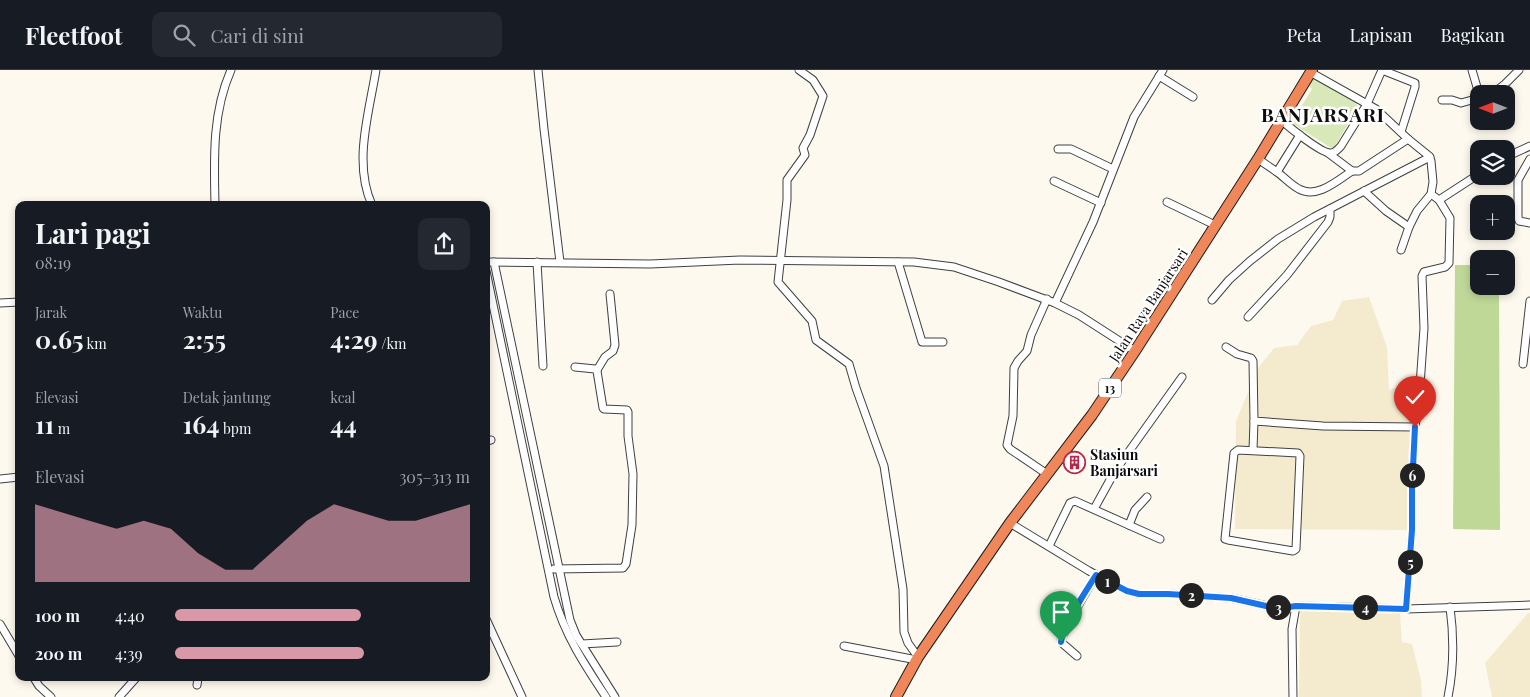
<!DOCTYPE html>
<html lang="id">
<meta charset="utf-8">
<style>
body{margin:0;font-family:"Playfair Display",serif;background:#242831;color:#f1f3f6;height:100vh;display:flex;flex-direction:column;font-size:19px;white-space:nowrap}
*{box-sizing:border-box;margin:0}
p{font-size:16px;color:#9ea1a6}
.icon{flex:none;width:28px;height:28px;fill:none;stroke:currentColor;stroke-width:2;stroke-linecap:round;stroke-linejoin:round}
.map{position:relative;flex:1;overflow:hidden}
.side{position:absolute;left:15px;top:131px;width:475px;height:480px;display:flex;flex-direction:column;background:#171b24;border-radius:10px;box-shadow:0 2px 8px #0003}
.side>*{flex:none}
.needle{width:32px;rotate:270deg}
.buttons{position:absolute;left:1470px;top:15px;display:grid;gap:10px}
.buttons a{display:grid;place-items:center;width:45px;height:45px;border-radius:10px;background:#171b24;box-shadow:0 2px 8px #0003;font-size:25px}
.pin{position:absolute;display:grid;place-items:center;width:42px;height:42px;color:#fff;margin:-51px -21px;border-radius:50% 50% 50% 0;rotate:-45deg;box-shadow:0 0 5px #0007}
.pin .icon{rotate:45deg}
.km{position:absolute;width:25px;height:25px;margin:-12px;border-radius:50%;background:#222;color:#fff;font-size:14px;line-height:25px;text-align:center}
.round{display:grid;place-items:center;flex:none;width:52px;height:52px;border-radius:10px;background:#242831}
.headline{display:flex;align-items:center;justify-content:space-between;height:85px;padding:0 20px}
h1{font-size:28px;font-weight:700;line-height:38px}
.figures{display:grid;grid-template-columns:repeat(3,1fr);gap:8px;height:85px;padding:5px 20px}
.figures div{display:grid;align-content:center}
.figures b{font-size:25px;font-weight:700}
.figures small{font-size:14px;font-weight:400}
.figures p{font-size:14px}
.chart{height:140px;padding:10px 20px}
.chart p{display:flex;justify-content:space-between}
.chart svg{width:100%;height:90px;margin-top:5px;fill:#d898a7;opacity:.7}
ul{padding:0 20px;list-style:none;font-size:16px}
li{display:grid;grid-template-columns:80px 60px 1fr;align-items:center;height:38px}
li i{height:12px;border-radius:6px;background:#d898a7}
header{display:flex;align-items:center;gap:30px;box-sizing:border-box;height:70px;padding:0 25px;background:#171b24;border-bottom:1px solid #363941}
header strong{font-size:24px}
nav{display:flex;gap:28px;margin-inline-start:auto;font-size:18px}
.search{width:350px;height:45px;background:#242831;display:flex;align-items:center;gap:12px;box-sizing:border-box;padding:0 18px;border-radius:10px;color:#9ea1a6;font-size:19px}
.map>svg:first-child{display:block}
.farmland{fill:#f4ebcf}
.green{fill:#d8e8b9}
.forest{fill:#bfd898}
.lines{fill:none;stroke-linecap:round;stroke-linejoin:round}
.minor-casing{stroke:#404040;stroke-width:9}
.highway-casing{stroke:#1e1e1e;stroke-width:12}
.minor{stroke:#fff;stroke-width:7}
.highway{stroke:#f0875a;stroke-width:10}
.route-casing{stroke:#fff;stroke-width:10}
.route{stroke:#1a73e8;stroke-width:6}
.labels{text-anchor:middle;dominant-baseline:central;stroke-width:5;stroke-linejoin:round;paint-order:stroke}
.shield{fill:#fff;stroke:#565656;stroke-width:1}
.shield-label{font-size:12px;font-weight:bold;fill:#0d0d0d}
.street-label{font-size:14px;fill:#0d0d0d;stroke:#fff}
.poi-label{font-size:14px;font-weight:bold;fill:#0d0d0d;stroke:#fff;text-anchor:start}
.district-label{font-size:19px;font-weight:bold;letter-spacing:1px;fill:#0d0d0d;stroke:#fff}
</style>
<header>
<strong>Fleetfoot</strong>
<div class="search"><svg class="icon" aria-label="search" viewBox="0 0 24 24"><circle cx="10" cy="10" r="6"/><path d="M15 15l6 6"/></svg>Cari di sini</div>
<nav><a>Peta</a><a>Lapisan</a><a>Bagikan</a></nav>
</header>
<div class="map">
<svg width="1530" height="627" viewBox="0 0 1530 627">
<rect width="100%" height="100%" fill="#fef9ee"/>
<g class="farmland">
<path d="M1369,227L1387,277L1389,320L1420,310L1412,460L1235,459L1236,351L1258,298L1274,278L1297,275L1311,256L1333,250L1342,231Z"/>
<path d="M1300,541L1400,543L1402,572L1412,574L1421,610L1422,627H1299Z"/>
<path d="M1528,543H1530V627H1492L1485,593Z"/>
</g>
<path class="green" d="M1312,8L1355,32L1357,35V38L1334,78H1331L1287,50L1290,44L1295,47L1312,19L1308,15Z"/>
<path class="forest" d="M1455,195H1479V216H1499L1500,460L1453,459Z"/>
<g class="lines">
<defs>
<g id="minor">
<path d="M538,0L544,59L560,192"/>
<path d="M799,0L813,10L823,26L810,65L803,78L805,85L787,110V130L778,212L812,251L816,270L849,294L856,318L884,396L903,519L904,562L908,573L918,587"/>
<path d="M1382,0L1415,13V17L1401,62"/>
<path d="M1472,0L1479,24"/>
<path d="M1310,2L1367,34L1382,0"/>
<path d="M1159,6L1193,27"/>
<path d="M1492,24L1505,14L1519,0"/>
<path d="M1442,30H1452L1461,33L1479,28"/>
<path d="M1281,50C1289,57 1322,84 1331,83C1335,83 1338,79 1341,76L1367,34L1376,39L1408,69L1429,86L1431,91L1433,112L1431,124L1417,141L1409,157L1401,180"/>
<path d="M1058,79H1071L1113,99"/>
<path d="M1328,83L1352,101H1359L1408,69"/>
<path d="M1506,87L1530,76"/>
<path d="M1258,89L1277,102L1300,65"/>
<path d="M1530,89L1518,110V147L1519,151L1530,153"/>
<path d="M1277,102C1284,107 1291,115 1299,119C1317,129 1337,111 1352,101"/>
<path d="M1054,111L1101,133"/>
<path d="M1364,121L1386,141L1409,157"/>
<path d="M1431,124L1439,130L1479,104"/>
<path d="M1167,132L1215,155"/>
<path d="M215,135C214,89 212,43 231,0"/>
<path d="M372,135C353,93 369,43 376,0"/>
<path d="M486,192L650,194L740,190L914,192L954,197L999,212L1055,233L1079,245L1135,281"/>
<path d="M494,192L570,550L576,565L615,627"/>
<path d="M537,192L543,296"/>
<path d="M898,192L922,272H943"/>
<path d="M486,201L554,527C565,565 584,594 606,627"/>
<path d="M1047,229L1031,265L1027,281L1018,291L1014,298L1013,346L1007,375L1010,379L1047,404"/>
<path d="M1212,230L1229,210L1250,191L1278,169L1314,147L1430,87"/>
<path d="M0,233L19,232"/>
<path d="M1055,233L1093,152L1134,47L1163,0"/>
<path d="M1248,247L1287,205L1328,152L1330,147V139"/>
<path d="M1226,277L1237,284L1251,288L1253,291L1254,351L1323,356L1415,357"/>
<path d="M1523,294L1530,231"/>
<path d="M597,300L605,287L613,281L615,275L610,224"/>
<path d="M486,371L491,370"/>
<path d="M1238,380L1298,383L1300,386L1296,479L1293,481L1228,470L1225,469L1234,383Z"/>
<path d="M1253,380L1254,351"/>
<path d="M0,409L19,407"/>
<path d="M1094,439L1115,401L1182,307"/>
<path d="M1010,453L1089,501L1127,521L1139,524H1168L1231,528L1267,536L1282,538L1296,536L1342,537L1406,539L1530,535"/>
<path d="M1129,455L1135,440L1147,427"/>
<path d="M1049,476L1070,433L1075,431L1160,469"/>
<path d="M554,499L623,498L626,494L632,455L633,404L628,366V342L627,340L604,339L603,338L597,301L595,299L575,297"/>
<path d="M1406,539L1412,460V417L1415,357L1419,330L1424,258L1422,206L1424,202L1445,197L1449,193L1450,148L1439,130"/>
<path d="M486,549L522,627"/>
<path d="M0,554L19,586"/>
<path d="M582,574L617,572"/>
<path d="M844,576L917,590"/>
<path d="M1077,586L1062,573L1061,570L1071,548L1096,505"/>
<path d="M34,608L39,616L51,627"/>
<path d="M197,615L198,608"/>
<path d="M119,627L136,608"/>
<path d="M1293,627L1292,559L1296,536"/>
<path d="M1448,627C1454,597 1454,567 1450,537"/>
</g>
<path id="highway" d="M896,627L918,587L1010,453L1092,345L1135,281L1258,89L1312,0"/>
</defs>
<use href="#minor" class="minor-casing"/>
<use href="#highway" class="highway-casing"/>
<use href="#minor" class="minor"/>
<use href="#highway" class="highway"/>
</g>
<g class="lines">
<defs>
<path id="route" d="M1061,572C1063,555 1086,521 1096,505L1127,521L1139,524H1168L1231,528L1266,536L1282,538L1296,536L1406,539L1412,460V417L1415,357"/>
</defs>
<use href="#route" class="route-casing"/>
<use href="#route" class="route"/>
</g>
<defs>
<symbol id="building-ring" viewBox="-11 -11 22 22"><circle r="9.5" fill="#fff" stroke="#b92947" stroke-width="1.5"/><path d="M-4-6H4V6H1V3H-1V6H-4ZM-2.5-4.3h1.7v1.8h-1.7ZM.8-4.3h1.7v1.8H.8ZM-2.5-1h1.7V.8h-1.7ZM.8-1h1.7V.8H.8Z" fill="#b92947"/></symbol>
</defs>
<g fill-rule="evenodd">
<use href="#building-ring" x="1062" y="380" width="25" height="25"/>
</g>
<g class="labels">
<rect class="shield" x="1099" y="308.5" width="22" height="19" rx="4"/>
<g class="shield-label">
<text x="1110" y="318">13</text>
</g>
<g class="street-label">
<text transform="translate(1148 235) rotate(-57)">Jalan Raya Banjarsari</text>
</g>
<g class="poi-label">
<text x="1090" y="384">Stasiun<tspan x="1090" dy="16">Banjarsari</tspan></text>
</g>
<g class="district-label">
<text x="1323" y="44">BANJARSARI</text>
</g>
</g>
</svg>
<div class="buttons">
<a><svg class="needle" viewBox="-14 -14 28 28"><path d="M0-13l5 13h-10z" fill="#e53935"/><path d="M0 13l5-13h-10z" fill="#9ea1a6"/></svg></a>
<a><svg class="icon" aria-label="layers" viewBox="0 0 24 24"><path d="M12 4l9 5-9 5-9-5zM3 14l9 5 9-5"/></svg></a>
<a>+</a>
<a>−</a>
</div>
<div class="pin" style="left:1061px;top:572px;background:#1e9e55"><svg class="icon" aria-label="arrive" viewBox="0 0 24 24"><path d="M6 21V4h12l-3 4 3 4H6"/></svg></div>
<div class="pin" style="left:1415px;top:357px;background:#d93025"><svg class="icon" aria-label="check" viewBox="0 0 24 24"><path d="M5 12l5 5 9-10"/></svg></div>
<b class="km" style="left:1107px;top:511px">1</b>
<b class="km" style="left:1191px;top:525px">2</b>
<b class="km" style="left:1278px;top:537px">3</b>
<b class="km" style="left:1365px;top:537px">4</b>
<b class="km" style="left:1410px;top:492px">5</b>
<b class="km" style="left:1412px;top:405px">6</b>
<section class="side">
<div class="headline"><div><h1>Lari pagi</h1><p>08:19</p></div><a class="round"><svg class="icon" aria-label="share" viewBox="0 0 24 24"><path d="M12 15V3M7 8l5-5 5 5M5 13v7h14v-7"/></svg></a></div>
<div class="figures">
<div><p>Jarak</p><b>0.65<small> km</small></b></div>
<div><p>Waktu</p><b>2:55</b></div>
<div><p>Pace</p><b>4:29<small> /km</small></b></div>
</div>
<div class="figures">
<div><p>Elevasi</p><b>11<small> m</small></b></div>
<div><p>Detak jantung</p><b>164<small> bpm</small></b></div>
<div><p>kcal</p><b>44</b></div>
</div>
<div class="chart"><p><span>Elevasi</span>305–313 m</p>
<svg viewBox="0 0 160 44" preserveAspectRatio="none"><path d="M0 44V6L10 10L20 14L30 18L40 14L50 18L60 30L70 38L80 38L90 26L100 14L110 6L120 10L130 14L140 14L150 10L160 6V44z"/></svg>
</div>
<ul>
<li><b>100 m</b>4:40<i style="width:63%"></i></li>
<li><b>200 m</b>4:39<i style="width:64%"></i></li>
</ul>
</section>
</div>
